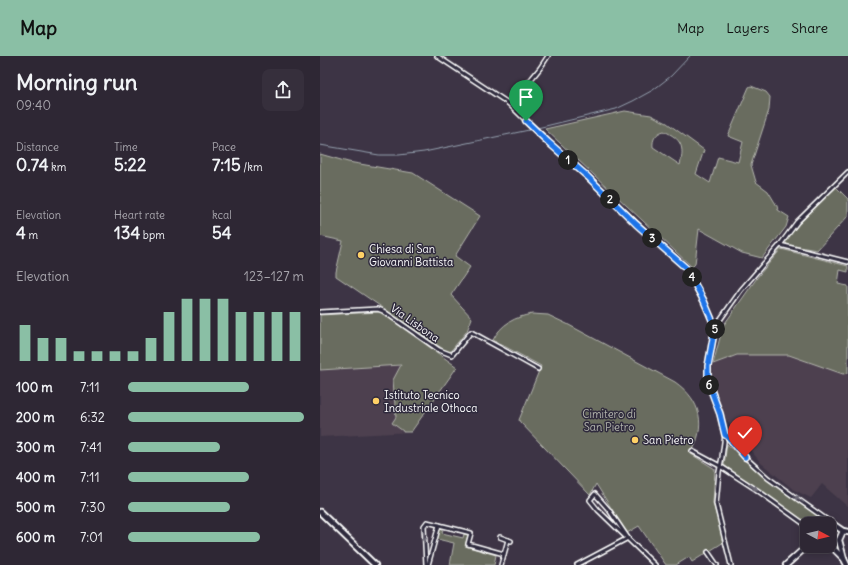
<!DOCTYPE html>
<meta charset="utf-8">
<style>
body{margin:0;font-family:Delius,sans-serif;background:#362f3c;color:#f1f3f6;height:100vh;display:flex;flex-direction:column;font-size:15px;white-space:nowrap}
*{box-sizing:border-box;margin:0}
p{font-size:13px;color:#a7a5ac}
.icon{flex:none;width:22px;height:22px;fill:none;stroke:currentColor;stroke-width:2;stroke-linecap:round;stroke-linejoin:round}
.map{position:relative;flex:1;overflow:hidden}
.panel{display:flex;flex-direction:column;background:#2e2734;width:320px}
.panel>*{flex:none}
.needle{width:26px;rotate:97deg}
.fabs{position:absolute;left:480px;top:461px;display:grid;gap:8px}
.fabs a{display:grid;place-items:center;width:36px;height:36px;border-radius:8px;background:#2e2734;box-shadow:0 2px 10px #0003,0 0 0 1px #49444f;font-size:20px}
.pin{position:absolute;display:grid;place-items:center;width:34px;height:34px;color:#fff;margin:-41px -17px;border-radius:50% 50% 50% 0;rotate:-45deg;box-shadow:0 0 4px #0007}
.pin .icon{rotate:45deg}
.km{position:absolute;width:20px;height:20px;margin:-10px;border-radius:50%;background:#222;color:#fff;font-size:11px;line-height:20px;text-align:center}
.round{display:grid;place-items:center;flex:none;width:42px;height:42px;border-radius:8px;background:#362f3c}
.summary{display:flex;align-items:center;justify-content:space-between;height:68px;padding:0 16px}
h1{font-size:22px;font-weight:700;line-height:30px}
.metrics{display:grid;grid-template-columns:repeat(3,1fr);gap:6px;height:68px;padding:4px 16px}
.metrics div{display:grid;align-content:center}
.metrics b{font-size:17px;font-weight:700}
.metrics small{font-size:11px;font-weight:400}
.metrics p{font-size:11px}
.chart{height:112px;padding:8px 16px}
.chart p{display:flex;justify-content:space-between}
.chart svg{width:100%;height:72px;margin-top:4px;stroke:#8abfa5;stroke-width:6}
ul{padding:0 16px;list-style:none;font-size:13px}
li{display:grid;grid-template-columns:64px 48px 1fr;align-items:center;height:30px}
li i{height:10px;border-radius:5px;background:#8abfa5}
header{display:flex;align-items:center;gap:24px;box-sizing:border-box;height:56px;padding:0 20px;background:#8abfa5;color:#111}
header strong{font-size:19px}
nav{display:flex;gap:22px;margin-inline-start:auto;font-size:14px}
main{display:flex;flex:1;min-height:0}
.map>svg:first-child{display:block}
.built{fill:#4d404f}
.green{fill:#696c5e;stroke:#b4b6ae;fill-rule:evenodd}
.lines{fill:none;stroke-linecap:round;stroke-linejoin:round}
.stream{stroke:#95a1af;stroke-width:1}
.street-casing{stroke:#fff;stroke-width:6}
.secondary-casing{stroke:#fff;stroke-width:8}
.street{stroke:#2f2a3d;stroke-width:3}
.secondary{stroke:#2f2a3d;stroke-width:4.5}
.oneway{fill:#6d6a77}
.route-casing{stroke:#fff;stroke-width:8}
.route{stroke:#1a73e8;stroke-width:5}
.poi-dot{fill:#ffd166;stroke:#2f2a3d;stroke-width:1.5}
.labels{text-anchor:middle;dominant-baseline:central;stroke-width:3;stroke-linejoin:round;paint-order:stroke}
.poi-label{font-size:11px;fill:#fff;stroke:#2f2a3d;text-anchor:start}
.street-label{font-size:11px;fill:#fff;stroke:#2f2a3d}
.park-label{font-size:11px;fill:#b4b6ae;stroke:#2f2a3d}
</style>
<header>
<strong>Map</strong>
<nav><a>Map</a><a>Layers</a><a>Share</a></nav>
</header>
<main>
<section class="panel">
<div class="summary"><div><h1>Morning run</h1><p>09:40</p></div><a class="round"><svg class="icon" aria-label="share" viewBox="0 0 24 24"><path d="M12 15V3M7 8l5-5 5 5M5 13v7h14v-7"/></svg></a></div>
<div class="metrics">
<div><p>Distance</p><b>0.74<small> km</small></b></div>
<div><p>Time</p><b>5:22</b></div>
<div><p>Pace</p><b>7:15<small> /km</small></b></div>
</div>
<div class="metrics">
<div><p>Elevation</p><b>4<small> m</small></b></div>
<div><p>Heart rate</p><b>134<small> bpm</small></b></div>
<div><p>kcal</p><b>54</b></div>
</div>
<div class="chart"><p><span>Elevation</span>123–127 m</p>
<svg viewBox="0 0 160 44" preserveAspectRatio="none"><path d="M5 44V22M15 44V30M25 44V30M35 44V38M45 44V38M55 44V38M65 44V38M75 44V30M85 44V14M95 44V6M105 44V6M115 44V6M125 44V14M135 44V14M145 44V14M155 44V14"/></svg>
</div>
<ul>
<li><b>100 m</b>7:11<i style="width:69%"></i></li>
<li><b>200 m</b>6:32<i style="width:100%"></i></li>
<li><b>300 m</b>7:41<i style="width:52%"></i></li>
<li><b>400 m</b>7:11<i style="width:69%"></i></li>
<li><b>500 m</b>7:30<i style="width:58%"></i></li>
<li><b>600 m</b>7:01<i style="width:75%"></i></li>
</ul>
</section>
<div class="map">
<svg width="528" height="509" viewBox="0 0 528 509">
<rect width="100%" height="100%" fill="#3d3445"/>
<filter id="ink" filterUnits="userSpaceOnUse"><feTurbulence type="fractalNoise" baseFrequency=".025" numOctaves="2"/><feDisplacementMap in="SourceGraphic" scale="8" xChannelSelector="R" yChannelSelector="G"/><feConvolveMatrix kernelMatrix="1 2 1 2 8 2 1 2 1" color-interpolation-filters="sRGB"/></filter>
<g filter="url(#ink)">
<g class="built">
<path d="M417,299H469L523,317H528V451L502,428L491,442L474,434L441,407L410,369L402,357L391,323L393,308Z"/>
<path d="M130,306L137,311L91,376L0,381V314Z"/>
</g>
<g class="green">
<path d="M431,30L446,36L450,41L449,54L431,109L436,126L448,135L457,150L458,154L469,161L466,171L442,202L422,197L379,173L375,208L372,211L225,73L305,55L331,59L347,67L384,94L376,118L390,127L398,101L418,106L423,86L408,80L429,31ZM344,75C361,83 365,90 360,109L333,91C332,83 336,77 344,75Z"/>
<path d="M0,98L28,106L93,117L160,160L135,200L150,211L131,239L152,262L147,275L129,297L16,220V216L23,185L0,180Z"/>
<path d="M516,131L528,143V160L497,194L468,189L466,187V184L479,168Z"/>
<path d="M461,193L528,210V216L520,214L518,228L528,230V317L523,318L469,299H417L393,308L403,270L439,219Z"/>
<path d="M61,256L137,311L91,376H83V375L72,367L76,361L73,324L81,309L0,314V259Z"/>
<path d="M212,258L228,259L247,268L355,326C382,345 386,370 371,398L395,413L393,447L404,486L372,506L369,501L356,509H346L319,470L307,477L276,428L270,439L200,366L199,364L221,310L173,284C181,268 195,261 212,258Z"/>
<path d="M407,388L447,424L505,465L503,468H487L404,409Z"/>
<path d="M120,472L123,473L122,477L143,482L144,478L148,479L145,490L176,499L174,509H130L134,487L117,483Z"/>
</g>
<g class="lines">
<path class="stream" d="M0,89L59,99H79L104,96L209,74L296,53L313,45L333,34L351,20L370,0"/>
<defs>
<g id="street">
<path d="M117,0L188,47"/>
<path d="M228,0C217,19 203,32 188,47L228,86L268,121L317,168L366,212L384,245L395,271"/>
<path d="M460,189L528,206"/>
<path d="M0,256L58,253L63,255L119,294L132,299L151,276L218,313"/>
<path d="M405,379L408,381L425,401L448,422L510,466"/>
<path d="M372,395L400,410L437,434L487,470"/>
<path d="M180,481L191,485"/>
<path d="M308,482L289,454L275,438L270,444L278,454L335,509"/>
<path d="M388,496L397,509"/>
<path d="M106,509L104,470L107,466L151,477L148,488L184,498"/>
<path d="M108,509L119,469"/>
<path d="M181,509L188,484"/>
<path d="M257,509L308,482"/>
<path d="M411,509L396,448L399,416L402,401L405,379L400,357L388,326V310L395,271L421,234L460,189L477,166L528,116"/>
</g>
<g id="secondary">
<path d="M0,456L55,509"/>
<path d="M508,468L510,466L523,475L528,476"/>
<path d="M523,475L519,484L524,503"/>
<path d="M509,488L524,503L527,509"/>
<path d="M466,509L487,490"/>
</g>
</defs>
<use href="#street" class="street-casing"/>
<use href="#secondary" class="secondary-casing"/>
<use href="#street" class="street"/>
<use href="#secondary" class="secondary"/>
</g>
<defs><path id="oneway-solid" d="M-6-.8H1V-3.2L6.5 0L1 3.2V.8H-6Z"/></defs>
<g class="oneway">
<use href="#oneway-solid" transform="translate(433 431) rotate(33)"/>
<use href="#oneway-solid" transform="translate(479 443) rotate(-145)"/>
<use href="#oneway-solid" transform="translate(104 481) rotate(87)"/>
</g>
</g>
<g class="lines" filter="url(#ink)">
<defs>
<path id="route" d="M206,65L228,86L268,121L316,168L366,212L384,245L395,271L388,310V326L400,358L405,379L408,381L425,401"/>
</defs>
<use href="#route" class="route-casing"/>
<use href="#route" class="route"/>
</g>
<g class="poi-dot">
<circle cx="41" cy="199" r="4"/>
<circle cx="56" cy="345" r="4"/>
<circle cx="315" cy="384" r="4"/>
</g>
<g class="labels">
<g class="poi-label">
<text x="49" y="193">Chiesa di San<tspan x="49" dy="13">Giovanni Battista</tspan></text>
<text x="64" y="339">Istituto Tecnico<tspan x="64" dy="13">Industriale Othoca</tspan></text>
<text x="323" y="384">San Pietro</text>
</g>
<g class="street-label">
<text transform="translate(95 267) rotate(35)">Via Lisbona</text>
</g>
<g class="park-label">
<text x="289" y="358">Cimitero di<tspan x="289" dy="13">San Pietro</tspan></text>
</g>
</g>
</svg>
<div class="fabs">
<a><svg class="needle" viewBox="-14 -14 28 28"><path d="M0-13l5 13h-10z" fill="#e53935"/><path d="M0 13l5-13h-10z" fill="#a7a5ac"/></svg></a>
</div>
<div class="pin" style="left:206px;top:65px;background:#1e9e55"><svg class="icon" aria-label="arrive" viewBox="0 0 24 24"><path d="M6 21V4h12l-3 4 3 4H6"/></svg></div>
<div class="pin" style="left:425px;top:401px;background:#d93025"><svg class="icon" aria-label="check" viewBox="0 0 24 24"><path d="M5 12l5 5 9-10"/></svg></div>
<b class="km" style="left:248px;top:104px">1</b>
<b class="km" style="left:290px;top:143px">2</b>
<b class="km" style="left:332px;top:182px">3</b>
<b class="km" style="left:372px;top:221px">4</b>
<b class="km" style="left:395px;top:273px">5</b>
<b class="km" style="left:389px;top:329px">6</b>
</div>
</main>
